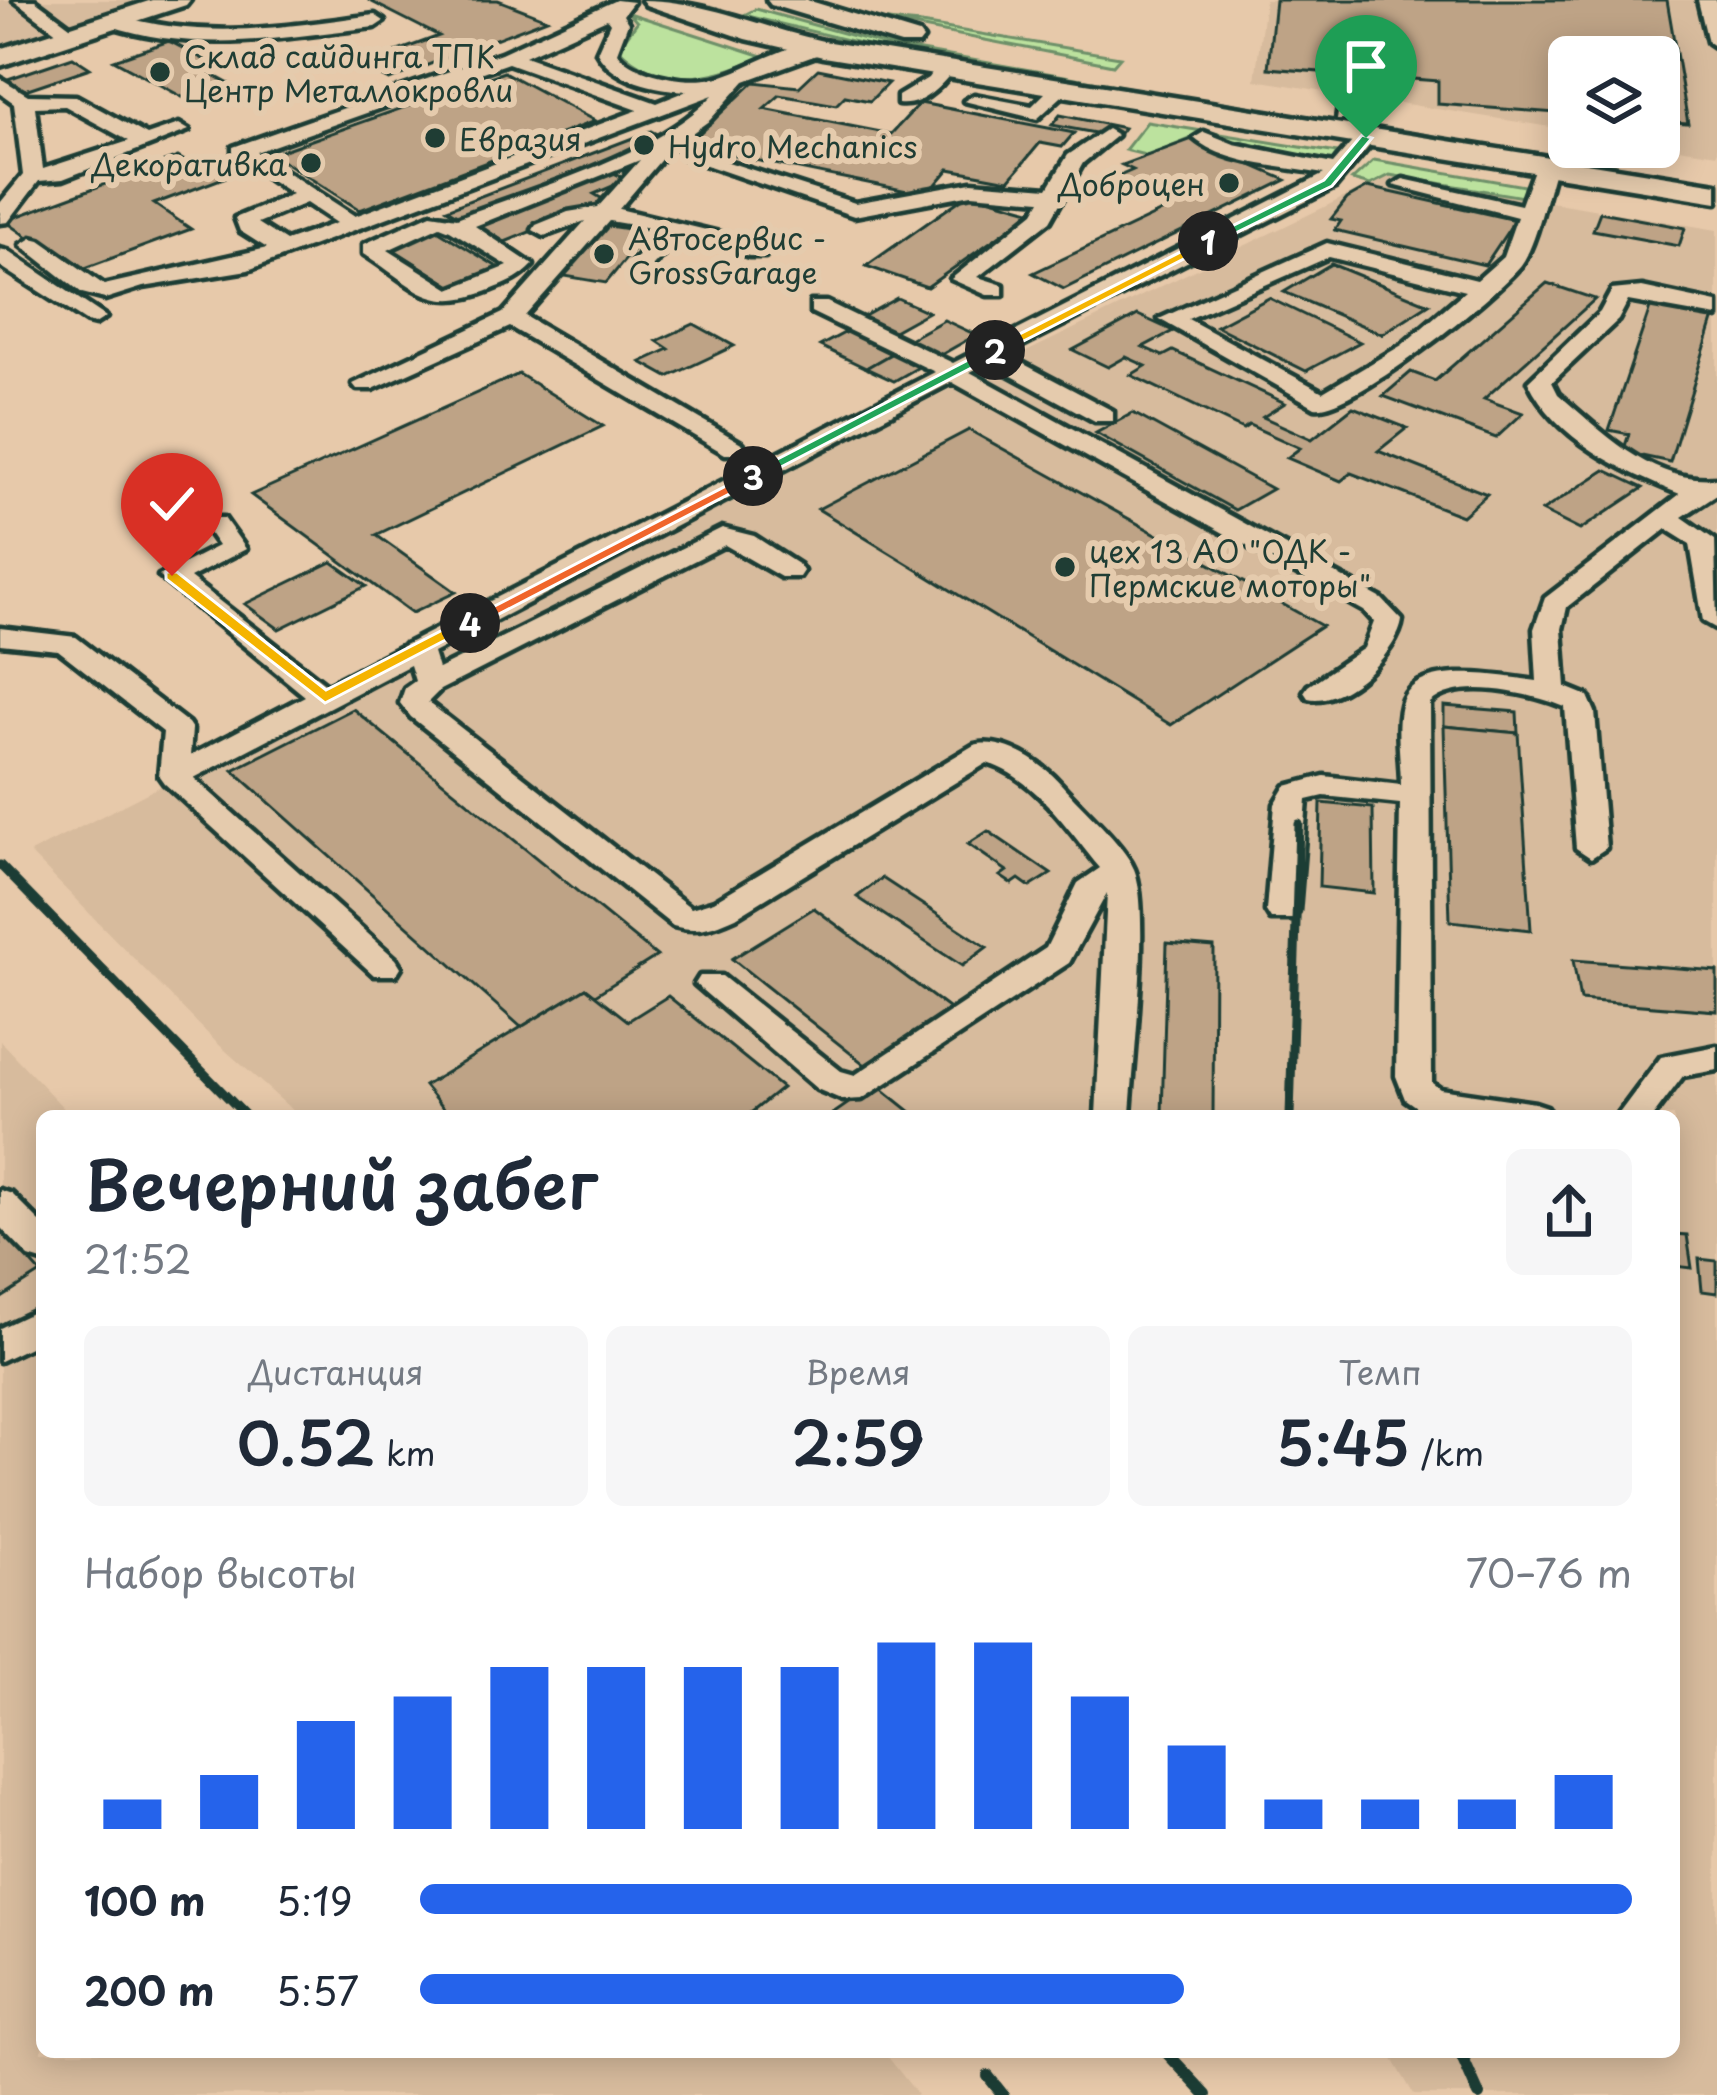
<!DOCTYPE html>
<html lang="ru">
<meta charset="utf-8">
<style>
body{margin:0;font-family:"Playpen Sans",sans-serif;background:#f6f6f7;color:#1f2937;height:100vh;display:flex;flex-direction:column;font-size:45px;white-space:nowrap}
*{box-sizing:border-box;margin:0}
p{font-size:39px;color:#747a83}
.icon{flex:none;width:66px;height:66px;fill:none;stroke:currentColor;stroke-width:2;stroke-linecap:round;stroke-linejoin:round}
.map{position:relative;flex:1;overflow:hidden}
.sheet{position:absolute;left:36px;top:1110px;width:1644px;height:948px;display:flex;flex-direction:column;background:#fff;border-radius:18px;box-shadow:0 6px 30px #0003}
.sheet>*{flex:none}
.buttons{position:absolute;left:1548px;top:36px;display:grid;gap:24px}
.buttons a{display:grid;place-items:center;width:132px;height:132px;border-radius:18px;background:#fff;box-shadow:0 6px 30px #0003;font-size:60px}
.pin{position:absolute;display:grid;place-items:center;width:102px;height:102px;color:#fff;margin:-123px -51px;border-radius:50% 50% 50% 0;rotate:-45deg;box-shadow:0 0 12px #0007}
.pin .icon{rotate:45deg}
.km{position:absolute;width:60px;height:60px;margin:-30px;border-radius:50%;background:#222;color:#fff;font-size:33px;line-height:60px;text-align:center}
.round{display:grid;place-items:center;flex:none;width:126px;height:126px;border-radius:18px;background:#f6f6f7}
.headline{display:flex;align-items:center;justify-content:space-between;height:204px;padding:0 48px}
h1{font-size:66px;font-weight:600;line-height:90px}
.metrics{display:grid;grid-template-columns:repeat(3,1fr);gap:18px;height:204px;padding:12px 48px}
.metrics div{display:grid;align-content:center;border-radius:18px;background:#f6f6f7;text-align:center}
.metrics b{font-size:60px;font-weight:600}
.metrics small{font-size:33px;font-weight:400}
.metrics p{font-size:33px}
.chart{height:336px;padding:24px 48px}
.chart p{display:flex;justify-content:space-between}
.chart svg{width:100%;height:216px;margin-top:12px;stroke:#2563eb;stroke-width:6}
ul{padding:0 48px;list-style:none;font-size:39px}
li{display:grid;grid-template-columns:192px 144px 1fr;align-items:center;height:90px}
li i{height:30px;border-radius:15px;background:#2563eb}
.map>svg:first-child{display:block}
.built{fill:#d7bb9d}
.green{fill:#bce29e;stroke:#6e9069;stroke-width:3}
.building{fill:#bea386;stroke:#1f3d34;stroke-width:3}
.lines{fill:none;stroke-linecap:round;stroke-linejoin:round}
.minor-casing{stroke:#1f3d34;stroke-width:9}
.major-casing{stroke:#1f3d34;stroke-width:9}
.minor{fill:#e5cbad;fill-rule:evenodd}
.major{fill:#e5cbad;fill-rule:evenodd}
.rail-far1{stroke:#1f3d34;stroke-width:9}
.rail{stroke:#1f3d34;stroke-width:12}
.split-1{fill:#22a559;stroke:#fff;stroke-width:3}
.split-2{fill:#f5b400;stroke:#fff;stroke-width:3}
.split-3{fill:#22a559;stroke:#fff;stroke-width:3}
.split-4{fill:#f0652b;stroke:#fff;stroke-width:3}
.split-5{fill:#f5b400;stroke:#fff;stroke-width:3}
.poi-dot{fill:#1f3d34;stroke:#e5cbad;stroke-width:4.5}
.labels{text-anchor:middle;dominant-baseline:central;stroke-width:12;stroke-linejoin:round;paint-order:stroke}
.far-poi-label{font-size:30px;fill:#1f3d34;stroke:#e5cbad;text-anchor:start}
</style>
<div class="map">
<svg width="1717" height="2095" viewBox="0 0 1717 2095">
<rect width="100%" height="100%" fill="#e7c9aa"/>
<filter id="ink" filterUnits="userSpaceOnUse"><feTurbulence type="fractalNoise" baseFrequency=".00833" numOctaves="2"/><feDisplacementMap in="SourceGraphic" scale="24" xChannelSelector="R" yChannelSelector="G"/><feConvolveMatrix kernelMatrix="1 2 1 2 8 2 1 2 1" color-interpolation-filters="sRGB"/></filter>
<g filter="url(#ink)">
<g class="built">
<path d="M0,0H154L0,49Z"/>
<path d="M1265,0H1717V154L1659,145V57H1569V130L1255,80Z"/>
<path d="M1390,175L1717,230V2095H1414L1389,2052H1674V1116H299L216,1042L30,853L650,535Z"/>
<path d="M0,1041L71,1116H42V2052H884L918,2095H0Z"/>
</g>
<g class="green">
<path d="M756,9L886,45L1150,91L905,54L744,15Z"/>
<path d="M629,13L763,56C714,79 661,91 618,48L637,22Z"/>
<path d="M887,21L921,24L1120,57L1113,65Z"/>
<path d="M1147,122L1337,153L1332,162L1202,134L1149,156L1125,150Z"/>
<path d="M1374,160L1524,186L1523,197L1390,175L1370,185L1352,180Z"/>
</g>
<g class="building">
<path d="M368,0H498L547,19L389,80L360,65L439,36Z"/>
<path d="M1275,0H1667L1688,123L1659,121V57H1569V114L1438,104V81L1268,68Z"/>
<path d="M169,41L224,70L211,74L242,91L199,106L114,60Z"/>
<path d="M73,57L90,68L22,91L5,80Z"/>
<path d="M818,69L888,83L870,101L845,96L836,105L780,95L764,109L891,134L920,103L1074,133L1062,147L1040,143L1009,180L949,169L927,195L686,146L754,82L799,87Z"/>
<path d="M504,72L595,121L360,210L272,154Z"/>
<path d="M1060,115L1124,128L1117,137L1052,125Z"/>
<path d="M651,131L665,138L462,218L447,209Z"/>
<path d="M1192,139L1286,180L1064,289L1033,273L1191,198L1172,189L1149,200L1108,181L1133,170L1122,165Z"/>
<path d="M178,157L193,166L207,160L234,174L154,204L191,229L77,271L5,221Z"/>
<path d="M610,171L627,180L594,194L606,201L505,242L476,225Z"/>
<path d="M1368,187L1515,220L1485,265L1335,230L1341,221L1331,219L1347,199Z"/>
<path d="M970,193L1034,211L927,287L866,266Z"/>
<path d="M1600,212L1685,228L1679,246L1593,230Z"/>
<path d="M602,225L648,232L606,283L559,275Z"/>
<path d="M434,228L499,268L453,287L388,246Z"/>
<path d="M1331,264L1429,304L1382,334L1284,292Z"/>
<path d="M1547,283L1595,299L1484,399L1523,413L1496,438L1383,396L1411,372L1435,381Z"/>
<path d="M897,298L928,312L890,333L859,319Z"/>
<path d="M1269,298L1360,342L1306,371L1216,326Z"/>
<path d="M1651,305L1714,317L1670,462L1623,452L1629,434L1609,430Z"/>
<path d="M1138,315L1173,331L1143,347L1163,356L1173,351L1285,403L1263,417L1312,439L1353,407L1407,428L1378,451L1487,494L1462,516L1351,473L1341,481L1287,458L1300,448L1249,425L1243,429L1131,375L1146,366L1126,357L1108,367L1073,350Z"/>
<path d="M944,320L976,335L939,356L906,341Z"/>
<path d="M694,324L734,346L668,377L641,362L669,349L657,341Z"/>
<path d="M850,330L896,351L866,368L820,346Z"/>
<path d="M896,351L924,364L894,381L866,368Z"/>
<path d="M519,374L603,426L376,535L456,592L412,613L251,495Z"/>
<path d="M1133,413L1272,489L1235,510L1096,433Z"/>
<path d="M969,430L1322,626L1171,725L818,509Z"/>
<path d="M1605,470L1643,488L1580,530L1542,511Z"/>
<path d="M332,562L366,586L279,629L245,604Z"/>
<path d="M1444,706L1517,712L1518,733L1444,726Z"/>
<path d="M353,709L657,956L595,995L586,988L521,1027L233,770Z"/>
<path d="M1444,726L1518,733L1531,930L1450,921Z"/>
<path d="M1321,803L1373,808L1374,893L1319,887Z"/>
<path d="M988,831L1051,874L1030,887L1019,879L1012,884L1000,876L1007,871L968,844Z"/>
<path d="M882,878L987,947L962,966L857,897Z"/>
<path d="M814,908L952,1011L869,1068L732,959Z"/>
<path d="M1167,943L1214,947L1213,1116H1162Z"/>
<path d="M1573,960L1717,971V1011L1580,1000Z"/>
<path d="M586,988L628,1021L668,996L782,1088L747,1116H449L424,1086Z"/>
<path d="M876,1084L916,1116H830Z"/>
<path d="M0,1227L41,1273L0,1299Z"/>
<path d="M1674,1234L1687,1235L1692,1268L1674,1266Z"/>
<path d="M1699,1259L1717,1261V1293L1702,1291Z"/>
</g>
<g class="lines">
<defs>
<g id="minor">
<path d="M14,0H35L82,35L66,39Z"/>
<path d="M616,0L633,2L623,15L628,23L617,52C624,63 635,67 648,72C669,79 693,82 715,78C746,72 805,29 833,49L745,81L710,120L670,149L619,209L748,240L765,246V256H749L682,235L652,267L644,269L633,262L662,230L609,221L525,316L743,444L746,449L743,454H725L510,327L373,389H357L353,384L503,313L585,221L544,236L533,230L536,225L568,212L598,207L640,160L475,226L533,265C521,278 509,283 493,289C430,315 416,287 364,254V244L431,214L457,218C536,187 656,156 713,95L248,270L143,287L105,299L82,293L21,245L32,238L40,240L104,285L267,248L240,231L235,218L292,194L233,155V147L501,53ZM607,19L610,23L597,52C613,81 656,89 687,91L657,103L525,56ZM508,63L638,110L355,216L256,152ZM306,203L336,223L286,241L258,223ZM440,226L450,230L508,266L450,289L388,250Z"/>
<path d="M1698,0H1716L1717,48L1708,42Z"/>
<path d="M115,15C211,41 279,27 375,15L384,21L375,27C284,37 197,55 108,25L106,21Z"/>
<path d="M937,65L954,69C941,87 921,107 898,104V96L928,78Z"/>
<path d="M1364,75L1381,79L1360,96L1351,120H1337L1341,93Z"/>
<path d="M0,78L28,95L76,96L147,135L179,124L189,130L63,179L39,181L8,222L0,223V203L23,175L14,103L0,93ZM65,106L129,141L43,169L35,107Z"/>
<path d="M1055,83L1072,87L1037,119L964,101L974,95L1032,106Z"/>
<path d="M1107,129L1117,135L1083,163L1050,221L978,277L1003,285V295H987L951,279L1034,212L1041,200L972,194L854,216L683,157L700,153L855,203L972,182L1048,188L1068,155Z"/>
<path d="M1204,132L1234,144L1333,164L1359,134L1376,138L1335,187L1005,354L1113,411V421H1095L988,363L970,372L1382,599L1402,620C1398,653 1342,707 1308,698L1304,692L1308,686L1364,648L1374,622L1364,611L952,382L433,653L438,669L722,528L754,536L799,565L803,571L799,577H781L725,545L440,690L428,702L691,908L714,901L974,745C1004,737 1043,763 1062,785C1081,807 1123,843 1134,869C1151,909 1133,1064 1130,1116H1096L1107,893L1069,963L862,1099L843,1100L817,1089L695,984L700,976H722L841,1071L855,1075L1046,948L1078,883L1100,868C1068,830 1036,778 987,763L736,917C714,927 697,933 673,926L411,717L400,703L405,688L415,681L410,665L194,778L396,959L401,967L396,975H374L164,783L159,776L163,732L58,650L0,644V628L76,637L188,723L192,729L190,756L305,696L159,576L218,546L202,523L206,518H224L246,549L190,578L327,685L935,372L811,312V302H827L953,363L1324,174C1284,166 1225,165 1194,138Z"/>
<path d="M1545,161L1555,167C1547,192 1536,245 1521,265C1496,296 1349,414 1315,407L1159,319L1327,243L1477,280L1503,257L1517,217L1393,185L1403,179L1521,205L1535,167ZM1329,257L1465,291L1402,345L1323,392L1188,319Z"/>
<path d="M0,249L8,251L106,317L95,324L87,322L0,266Z"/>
<path d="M1642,287L1717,303V317L1628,301L1618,320L1552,382L1558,394C1605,434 1652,484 1717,478V494L1682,517L1715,540L1717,629L1703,621L1690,544L1666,529L1567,607L1562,629L1566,687L1588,696L1595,712L1606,848L1591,858L1576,848L1565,707C1532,694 1459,676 1430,703L1432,1083L1440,1089L1535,1103L1547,1107L1552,1116H1453L1419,1109L1405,1099L1396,1076L1400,804L1324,796L1307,800L1298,911L1293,919H1271L1266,911L1275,804L1286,786L1324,776L1401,785C1401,761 1394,721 1403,699C1420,660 1505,677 1537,681L1534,629L1545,598L1680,494C1624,472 1555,439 1528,381L1600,312L1612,290Z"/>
<path d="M1717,1046V1070L1683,1076L1653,1116H1617L1661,1057Z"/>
<path d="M0,1190L12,1194L42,1224V1261L29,1257L0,1227Z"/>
<path d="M42,1308V1341L0,1361V1328Z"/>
</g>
<g id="major">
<path d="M152,0H190L186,5L0,66V49Z"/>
<path d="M642,0C704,0 763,28 823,41L1717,184V202L823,57L746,39L646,5Z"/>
<path d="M767,0H807L919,34L923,39L919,44H901L771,5Z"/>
</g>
</defs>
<use href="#minor" class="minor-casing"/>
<use href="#major" class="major-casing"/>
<use href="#minor" class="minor"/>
<use href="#major" class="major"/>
<g class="rail-far1">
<path d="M0,865L246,1116"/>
<path d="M1290,1116L1299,824"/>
</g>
<g class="rail">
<path d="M1166,2052L1206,2095"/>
<path d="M1460,2052L1479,2095"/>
<path d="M988,2076L1003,2095"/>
</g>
</g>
</g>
<path class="split-1" d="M1362,135L1372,138L1332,186L1213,244L1202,241L1324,180Z"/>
<path class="split-2" d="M1208,238L1213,244L1000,353L988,350Z"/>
<path class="split-3" d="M995,346L1000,353L758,479L745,476Z"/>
<path class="split-4" d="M753,472L758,479L476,626L462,623Z"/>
<path class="split-5" d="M166,572H177L326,690L464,619L478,623L325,703L166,579Z"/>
<g class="poi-dot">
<circle cx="160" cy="72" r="12"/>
<circle cx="435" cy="138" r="12"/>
<circle cx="644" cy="145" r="12"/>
<circle cx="311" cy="163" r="12"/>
<circle cx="1229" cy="183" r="12"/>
<circle cx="604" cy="254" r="12"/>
<circle cx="1065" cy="567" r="12"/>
</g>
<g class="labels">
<g class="far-poi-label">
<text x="184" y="55">Склад сайдинга ТПК<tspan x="184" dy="34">Центр Металлокровли</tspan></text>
<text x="459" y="138">Евразия</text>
<text x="668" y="145">Hydro Mechanics</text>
<text x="287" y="163" text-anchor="end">Декоративка</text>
<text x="1205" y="183" text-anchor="end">Доброцен</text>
<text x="628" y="237">Автосервис -<tspan x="628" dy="34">GrossGarage</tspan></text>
<text x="1089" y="550">цех 13 АО "ОДК -<tspan x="1089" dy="34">Пермские моторы"</tspan></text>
</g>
</g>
</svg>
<div class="buttons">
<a><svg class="icon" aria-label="layers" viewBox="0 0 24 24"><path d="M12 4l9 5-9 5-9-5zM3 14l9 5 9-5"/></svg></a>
</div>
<div class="pin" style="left:1366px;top:138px;background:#1e9e55"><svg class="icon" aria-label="arrive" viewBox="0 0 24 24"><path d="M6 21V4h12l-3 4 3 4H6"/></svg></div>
<div class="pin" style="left:172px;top:576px;background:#d93025"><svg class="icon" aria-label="check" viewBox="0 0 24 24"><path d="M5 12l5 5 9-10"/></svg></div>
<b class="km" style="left:1208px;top:241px">1</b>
<b class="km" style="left:995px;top:350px">2</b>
<b class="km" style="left:753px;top:476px">3</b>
<b class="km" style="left:470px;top:623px">4</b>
<section class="sheet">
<div class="headline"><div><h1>Вечерний забег</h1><p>21:52</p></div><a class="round"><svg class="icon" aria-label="share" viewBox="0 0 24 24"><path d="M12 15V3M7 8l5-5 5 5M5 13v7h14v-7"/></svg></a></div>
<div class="metrics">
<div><p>Дистанция</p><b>0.52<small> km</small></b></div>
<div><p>Время</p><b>2:59</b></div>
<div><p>Темп</p><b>5:45<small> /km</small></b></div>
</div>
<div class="chart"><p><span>Набор высоты</span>70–76 m</p>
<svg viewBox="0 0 160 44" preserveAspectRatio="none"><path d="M5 44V38M15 44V33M25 44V22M35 44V17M45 44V11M55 44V11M65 44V11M75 44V11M85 44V6M95 44V6M105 44V17M115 44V27M125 44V38M135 44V38M145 44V38M155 44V33"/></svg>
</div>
<ul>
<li><b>100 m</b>5:19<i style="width:100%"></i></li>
<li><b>200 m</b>5:57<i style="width:63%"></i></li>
</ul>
</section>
</div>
